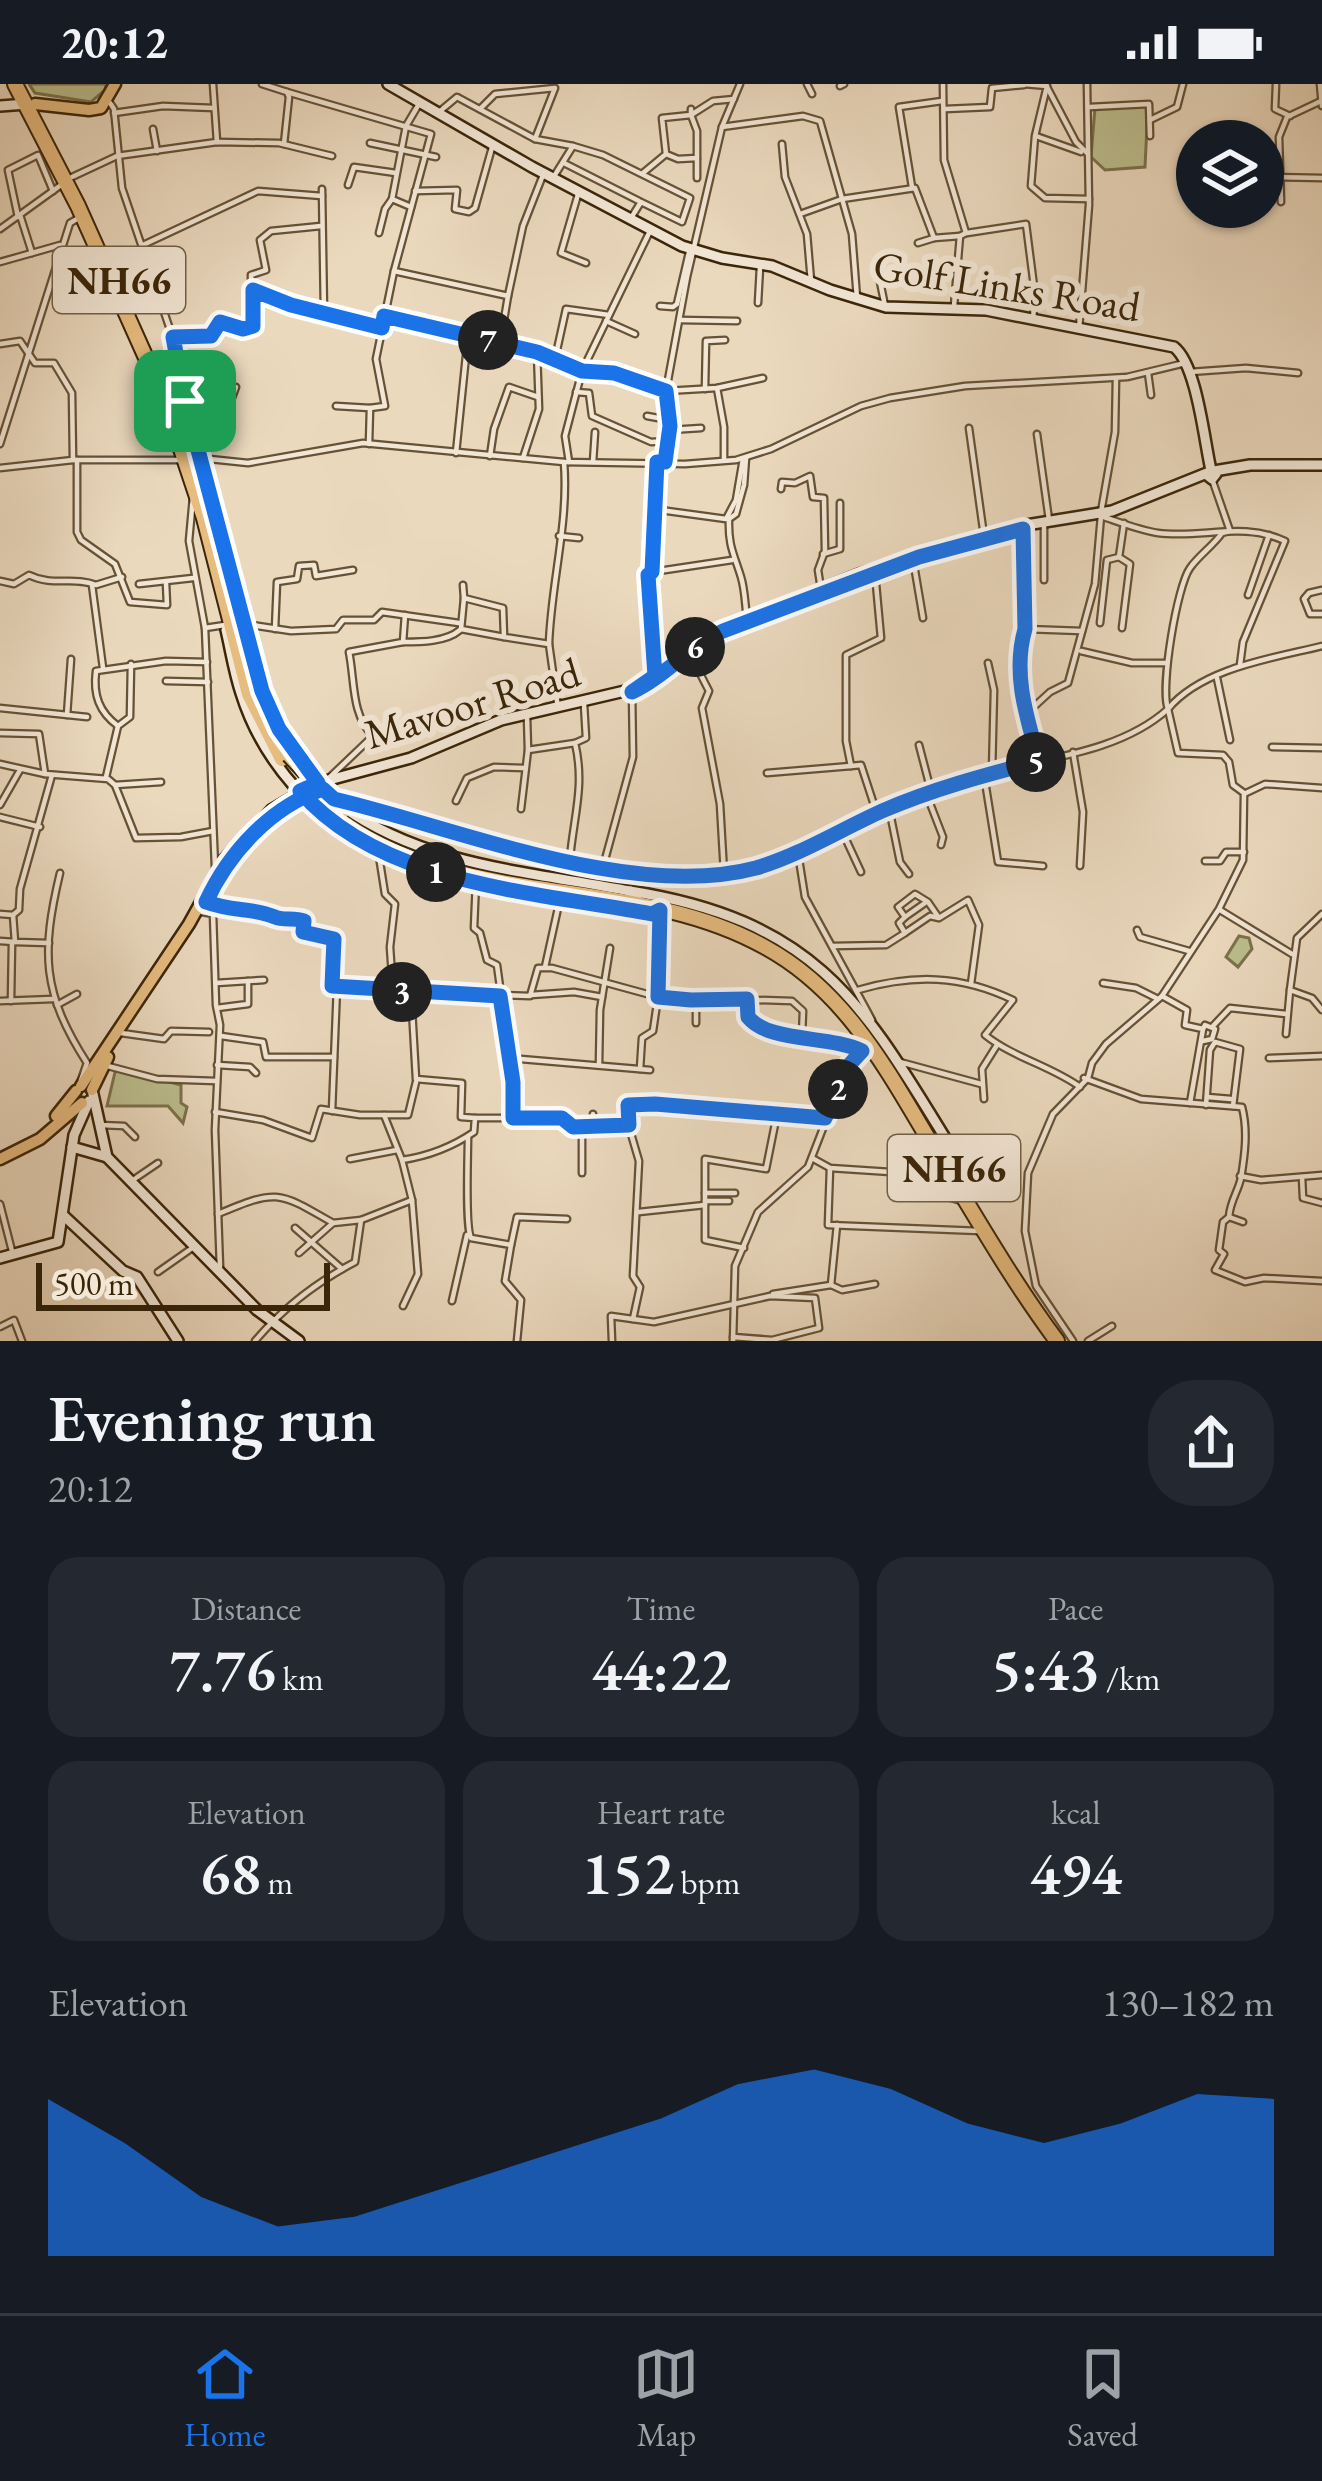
<!DOCTYPE html>
<meta charset="utf-8">
<style>
body{margin:0;font-family:"EB Garamond",serif;background:#242831;color:#f1f3f6;height:100vh;display:flex;flex-direction:column;font-size:45px;white-space:nowrap}
*{box-sizing:border-box;margin:0}
p{font-size:39px;color:#9ea1a6}
.icon{flex:none;width:66px;height:66px;fill:none;stroke:currentColor;stroke-width:2;stroke-linecap:round;stroke-linejoin:round}
.map{position:relative;height:1257px;overflow:hidden}
.sheet{display:flex;flex-direction:column;background:#171b24;flex:1}
.sheet>*{flex:none}
.buttons{position:absolute;left:1176px;top:36px;display:grid;gap:24px}
.buttons a{display:grid;place-items:center;width:108px;height:108px;border-radius:50%;background:#171b24;box-shadow:0 3px 9px #0004;font-size:60px}
.scale{position:absolute;left:36px;bottom:30px;width:294px;box-sizing:border-box;padding-left:12px;border:6px solid #3a2509;border-top:0;font-size:33px;line-height:42px;white-space:nowrap;color:#3a2509;-webkit-text-stroke:9px #f2e6d5;paint-order:stroke}
.pin{position:absolute;display:grid;place-items:center;width:102px;height:102px;color:#fff;margin:-51px;border-radius:24px;box-shadow:0 6px 18px #0006}
.km{position:absolute;width:60px;height:60px;margin:-30px;border-radius:50%;background:#222;color:#fff;font-size:33px;line-height:60px;text-align:center}
.round{display:grid;place-items:center;flex:none;width:126px;height:126px;border-radius:48px;background:#242831}
.overview{display:flex;align-items:center;justify-content:space-between;height:204px;padding:0 48px}
h1{font-size:66px;font-weight:600;line-height:90px}
.metrics{display:grid;grid-template-columns:repeat(3,1fr);gap:18px;height:204px;padding:12px 48px}
.metrics div{display:grid;align-content:center;border-radius:30px;background:#242831;text-align:center}
.metrics b{font-size:60px;font-weight:600}
.metrics small{font-size:33px;font-weight:400}
.metrics p{font-size:33px}
.chart{height:336px;padding:24px 48px}
.chart p{display:flex;justify-content:space-between}
.chart svg{width:100%;height:216px;margin-top:12px;fill:#1a73e8;opacity:.7}
.status{display:flex;justify-content:space-between;align-items:center;height:84px;padding:0 60px;background:#171b24;direction:ltr}
.status svg{height:33px;fill:currentColor}
.dock{display:flex;justify-content:space-around;align-items:center;height:168px;border-top:3px solid #363941;background:#171b24;font-size:33px;color:#9ea1a6}
.dock a{display:grid;justify-items:center;gap:6px}
.dock .selected{color:#1a73e8}
.map>svg:first-child{display:block}
.green{fill:#bcbe8e;stroke:#7b724c;stroke-width:3}
.lines{fill:none;stroke-linecap:round;stroke-linejoin:round}
.street-casing{stroke:#665236;stroke-width:9}
.secondary-casing{stroke:#3a2509;stroke-width:14}
.primary-casing{stroke:#3a2509;stroke-width:15}
.highway-casing{stroke:#3a2509;stroke-width:18}
.street{stroke:#f2e6d5;stroke-width:4.5}
.secondary{stroke:#f2e6d5;stroke-width:9}
.primary{stroke:#e6bc7f;stroke-width:10}
.highway{stroke:#e6bc7f;stroke-width:14}
.highway-bridge-casing{stroke:#3a2509;stroke-width:18;stroke-linecap:butt}
.highway-bridge{stroke:#e6bc7f;stroke-width:14}
.route-casing{stroke:#fff;stroke-width:24}
.route{stroke:#1a73e8;stroke-width:15}
.labels{text-anchor:middle;dominant-baseline:central;stroke-width:12;stroke-linejoin:round;paint-order:stroke}
.shield{fill:#f2e6d5;stroke:#715f46;stroke-width:3}
.shield-label{font-size:39px;font-weight:bold;fill:#3a2509}
.street-label{font-size:42px;fill:#3a2509;stroke:#f2e6d5}
</style>
<div class="status"><b>20:12</b><svg viewBox="0 0 49 12"><path d="M0 12V9h3v3zM5 12V6h3v6zM10 12V3h3v9zM15 12V0h3v12zM26 1h20v11H26zM47 4h2v5h-2z"/></svg></div>
<div class="map">
<svg width="1322" height="1257" viewBox="0 0 1322 1257">
<rect width="100%" height="100%" fill="#ebd9be"/>
<filter id="stains"><feTurbulence type="fractalNoise" baseFrequency=".00167" numOctaves="4"/><feColorMatrix values="0 0 0 0 .2 0 0 0 0 .09 0 0 0 0 .02 0 0 0 .5 -.17"/></filter>
<radialGradient id="worn" r=".72"><stop offset=".6" stop-color="#630" stop-opacity="0"/><stop offset="1" stop-color="#630" stop-opacity=".3"/></radialGradient>
<g class="green">
<path d="M29,0H106L105,6L91,18L35,9Z"/>
<path d="M1148,21L1145,83L1105,86L1091,73L1095,24Z"/>
<path d="M1239,852L1249,854L1252,865L1238,883L1226,873Z"/>
<path d="M116,984L181,1001V1019L187,1023L183,1039L168,1022H107Z"/>
</g>
<g class="lines">
<defs>
<g id="street">
<path d="M213,0L217,58"/>
<path d="M262,0L287,8L289,13L284,60"/>
<path d="M807,0L812,10"/>
<path d="M943,0L944,76L966,149L960,152"/>
<path d="M1024,0L1047,2L1035,52L1031,102L1045,114L1089,115"/>
<path d="M1276,0L1275,25L1290,32"/>
<path d="M1320,0L1322,22"/>
<path d="M840,2L844,0"/>
<path d="M1047,3L1076,58L1087,69"/>
<path d="M287,8L431,50L394,187"/>
<path d="M110,19L114,25L122,104L178,269L185,317L200,374L248,379L363,359L564,378L685,380L736,376L771,365L861,322L890,314L965,302L1127,293L1181,280"/>
<path d="M1090,23L1149,20L1150,52"/>
<path d="M480,25L495,10L555,4L535,55L573,62L553,94"/>
<path d="M691,25V31L713,17L734,15"/>
<path d="M945,25L990,23L992,4L1024,1"/>
<path d="M439,28L457,13L535,55"/>
<path d="M114,29L163,22L214,24"/>
<path d="M1150,36L1177,23L1183,0"/>
<path d="M722,43L803,32L820,37L852,150L857,214"/>
<path d="M153,45L157,67"/>
<path d="M1036,52L1081,68"/>
<path d="M370,59L436,73"/>
<path d="M782,60L785,93L807,150L811,197"/>
<path d="M573,62L603,71L690,114L682,138L641,118L631,134"/>
<path d="M564,79L639,117"/>
<path d="M643,89L666,70L662,34L691,31L697,47V74L678,75L666,70"/>
<path d="M72,93L117,72L217,58L279,59L332,72"/>
<path d="M1272,93L1322,94"/>
<path d="M697,94V75"/>
<path d="M348,101L354,83L396,89"/>
<path d="M912,103L899,23L942,17"/>
<path d="M415,107L457,106L455,125L469,128L475,124L493,60"/>
<path d="M579,107L561,169L586,179"/>
<path d="M1281,118L1279,53L1287,33L1321,17"/>
<path d="M411,123L392,115L406,42L419,20"/>
<path d="M800,130L842,115L915,104L934,154L960,152L954,222"/>
<path d="M18,133L8,86L38,71L53,107"/>
<path d="M0,145L61,101"/>
<path d="M379,149L385,125L392,115"/>
<path d="M967,149L1026,140L1035,210L1033,235"/>
<path d="M918,159L934,154"/>
<path d="M143,161L258,107L322,112"/>
<path d="M32,169L60,161"/>
<path d="M0,178L32,169L20,131"/>
<path d="M876,178L885,222"/>
<path d="M253,206L324,229L322,105"/>
<path d="M758,219L760,183"/>
<path d="M660,222L673,223L677,220L690,164"/>
<path d="M324,229L382,244"/>
<path d="M386,232L537,268L582,287L613,289L666,307L717,304L763,294"/>
<path d="M680,236L737,237"/>
<path d="M606,237L635,250"/>
<path d="M503,242L508,212"/>
<path d="M1079,245L1089,121L1087,0"/>
<path d="M173,253L211,252L220,238L243,245L252,242L251,191L266,186L260,156L271,147L321,142"/>
<path d="M0,260L20,257L35,279H54L72,309L73,376"/>
<path d="M555,275L566,225L609,231"/>
<path d="M1190,288L1246,284L1298,289"/>
<path d="M1148,289L1151,311"/>
<path d="M717,304L724,343V375"/>
<path d="M705,305L706,257L725,256"/>
<path d="M576,308L589,309L592,332L651,358L669,357"/>
<path d="M185,317L227,327L236,303"/>
<path d="M336,322L370,324"/>
<path d="M647,332L669,336"/>
<path d="M969,344L984,452"/>
<path d="M670,346L701,344"/>
<path d="M1037,350L1049,436"/>
<path d="M0,360L70,139L77,135"/>
<path d="M369,360L370,324L385,322L376,275L394,187L508,212L523,142L543,91"/>
<path d="M456,369L468,252"/>
<path d="M490,372L494,345L509,303L538,313"/>
<path d="M523,374L539,325L537,268"/>
<path d="M746,374L744,401L736,430L729,435C728,462 734,470 741,493C745,506 745,521 747,534"/>
<path d="M77,376V448L81,456L115,480L130,518L167,521L166,499"/>
<path d="M569,378L565,352L582,287L651,145"/>
<path d="M593,378L595,348"/>
<path d="M665,378L670,342L666,307L687,193L722,43L740,0"/>
<path d="M0,384L73,376H181"/>
<path d="M781,405L782,398L795,399L810,392L813,413L824,414L825,467L818,486L821,505"/>
<path d="M193,413L189,457L205,544L215,783"/>
<path d="M653,425L726,435L736,416L743,375"/>
<path d="M1101,428L1115,348L1116,294"/>
<path d="M1044,440V496"/>
<path d="M1023,445L1026,545L1082,547"/>
<path d="M559,452L579,454"/>
<path d="M823,470L840,465V419"/>
<path d="M913,475L923,534"/>
<path d="M652,488L732,476"/>
<path d="M875,489L881,554L846,571V657L851,682L861,681L877,730"/>
<path d="M0,497L14,500L29,491C53,503 74,492 96,501L122,493"/>
<path d="M139,500L193,494"/>
<path d="M92,501L103,584"/>
<path d="M463,501L464,514L503,524L504,553L549,560L558,624"/>
<path d="M1322,506L1309,509L1304,515L1310,530H1322"/>
<path d="M1248,511L1269,451"/>
<path d="M464,514L461,545L504,553"/>
<path d="M1100,539L1107,476L1119,473"/>
<path d="M245,540L291,547L336,545L343,536H374L382,528L459,539"/>
<path d="M205,544L225,541"/>
<path d="M1122,544L1130,480L1119,473L1124,439"/>
<path d="M275,545L277,498L297,495L299,482L314,481L316,492L353,486"/>
<path d="M1026,545C1020,564 1018,613 1026,630"/>
<path d="M403,558C421,558 446,558 460,546"/>
<path d="M549,560C551,500 569,438 564,378"/>
<path d="M1081,567L1132,579H1167"/>
<path d="M690,570L709,607L702,624L720,720L724,789"/>
<path d="M988,579L994,606L992,689"/>
<path d="M655,593L648,491L652,488L657,379"/>
<path d="M1217,594L1230,656"/>
<path d="M166,597L208,598"/>
<path d="M0,624L87,633"/>
<path d="M67,631L71,575"/>
<path d="M527,632L528,666L575,659"/>
<path d="M118,642C99,628 93,611 96,587L166,577L207,578"/>
<path d="M0,649L39,650L45,690L108,695L115,701L136,754L181,753L213,747"/>
<path d="M919,661L931,707"/>
<path d="M1272,663L1322,664"/>
<path d="M1073,668L1083,728L1080,782"/>
<path d="M1039,677L1026,630L1050,608L1068,599L1095,500L1101,432C1119,438 1139,446 1158,449C1202,455 1242,437 1285,457L1243,558L1240,581"/>
<path d="M0,680L45,690"/>
<path d="M767,689L851,682"/>
<path d="M984,691L998,778L1043,782"/>
<path d="M106,693L118,642L130,633L131,580"/>
<path d="M330,693L373,652C351,631 355,597 349,568L403,558L405,531"/>
<path d="M115,701L161,698"/>
<path d="M926,709L943,753L941,761"/>
<path d="M1246,709L1265,700L1322,704"/>
<path d="M338,716C457,746 642,819 760,782C830,761 892,718 962,696C1028,675 1115,673 1168,625C1160,604 1177,502 1190,484C1199,471 1213,462 1222,449L1230,447L1212,395"/>
<path d="M456,717L467,694L494,683L524,684"/>
<path d="M0,721L20,686"/>
<path d="M889,724L900,778L909,790"/>
<path d="M521,725L528,666"/>
<path d="M0,733L40,743"/>
<path d="M842,747L861,788"/>
<path d="M798,769L805,813L872,936"/>
<path d="M570,774C574,731 585,701 575,659L586,654L584,620"/>
<path d="M1205,777H1220L1226,768H1244"/>
<path d="M603,783L633,673L632,606"/>
<path d="M60,789C41,869 42,909 87,979L81,996"/>
<path d="M476,797L474,844L480,849L487,876L497,881L513,998V1034"/>
<path d="M206,818L236,826H263L278,835H301L303,848L334,855L332,902L393,907L390,863L395,820L385,810L379,772"/>
<path d="M1220,826L1292,870"/>
<path d="M202,828L213,830L216,921L220,941L215,1046L220,1183"/>
<path d="M0,830L13,831L15,858L49,859"/>
<path d="M1322,830L1297,854L1290,906L1312,914L1322,926"/>
<path d="M13,831L19,826L20,805L52,691"/>
<path d="M905,833L925,819"/>
<path d="M939,834L930,832L905,849L899,839L905,833L898,823L915,810L928,818L939,834L968,816L979,841L971,900"/>
<path d="M1137,846L1140,853L1189,867"/>
<path d="M0,857L15,858"/>
<path d="M833,862L886,861L905,849"/>
<path d="M545,883L560,815"/>
<path d="M216,899L264,896"/>
<path d="M1103,899L1136,904L1156,914"/>
<path d="M858,906C914,890 961,891 1013,916L985,951C1014,974 1051,982 1080,1003"/>
<path d="M393,907L411,908L416,995L462,999L461,1033L475,1034L474,1048C452,1063 429,1072 402,1076L412,1116"/>
<path d="M411,908L530,912L538,884H552L658,913L792,917L803,927L802,952"/>
<path d="M531,911L574,908L602,913"/>
<path d="M1162,912L1187,926L1185,941L1203,945L1190,1019"/>
<path d="M747,915V933L762,945L848,961L860,966"/>
<path d="M0,917L53,915"/>
<path d="M11,917L12,858"/>
<path d="M57,921L77,910"/>
<path d="M217,924L248,920V897"/>
<path d="M696,939V916"/>
<path d="M1213,942L1230,924L1286,930"/>
<path d="M121,949L164,955L171,947L209,948"/>
<path d="M1286,950L1290,906"/>
<path d="M221,952L263,958L266,973H334"/>
<path d="M1203,957L1212,955L1215,945L1205,941L1203,945"/>
<path d="M509,974L650,986"/>
<path d="M1269,974L1322,972"/>
<path d="M900,978L981,1000"/>
<path d="M104,981L157,995L216,997"/>
<path d="M217,981L250,983L256,989"/>
<path d="M599,981L600,926L610,864"/>
<path d="M640,985L642,954L653,947L658,913L660,826"/>
<path d="M1084,994L1141,1015L1242,1023C1248,1046 1245,1070 1241,1094C1238,1108 1230,1117 1229,1133L1223,1138L1219,1166L1224,1170L1215,1186L1245,1198L1264,1194L1322,1197"/>
<path d="M1207,1013L1231,1015"/>
<path d="M984,1015L982,985L997,961"/>
<path d="M1206,1021L1210,966L1215,958L1240,965L1233,1022"/>
<path d="M332,1027L337,903"/>
<path d="M215,1028L263,1036L312,1054L321,1025L360,1031H408L416,998"/>
<path d="M384,1031L402,1076"/>
<path d="M475,1034H561L573,1043L629,1041L628,1021L655,1020L825,1034"/>
<path d="M100,1041L124,1042L135,1053"/>
<path d="M592,1042L593,1030"/>
<path d="M629,1043L639,1077L633,1192L640,1203L633,1235"/>
<path d="M468,1053C468,1072 465,1143 471,1154L511,1161L505,1197L521,1216L517,1257"/>
<path d="M812,1074L830,1084L936,1091L951,1114L958,1116"/>
<path d="M350,1075L397,1066"/>
<path d="M830,1084L828,1141L980,1147"/>
<path d="M582,1089V1042"/>
<path d="M1240,1092L1261,1096L1322,1091"/>
<path d="M1302,1093L1303,1114L1322,1119"/>
<path d="M133,1096L158,1079"/>
<path d="M705,1109H735"/>
<path d="M705,1117H729"/>
<path d="M0,1120L12,1167"/>
<path d="M639,1128L705,1121"/>
<path d="M218,1130C277,1105 278,1107 333,1139"/>
<path d="M1229,1133L1243,1138"/>
<path d="M837,1141L831,1201L842,1206L875,1200"/>
<path d="M295,1144L342,1185"/>
<path d="M511,1161L517,1133L567,1135"/>
<path d="M744,1164L705,1156V1075L766,1085L777,1030"/>
<path d="M299,1169L333,1139L361,1136L412,1116L418,1190L403,1222"/>
<path d="M158,1188L195,1162"/>
<path d="M773,1210L831,1201"/>
<path d="M452,1217L467,1151"/>
<path d="M0,1243L14,1236L22,1257"/>
<path d="M255,1257C283,1224 317,1198 355,1178L361,1136"/>
<path d="M612,1257L611,1232L654,1238L770,1212L815,1214L819,1244L772,1256L733,1253"/>
<path d="M733,1257L735,1182L758,1128L808,1083L839,1003L862,967L871,970"/>
<path d="M1073,1257L1036,1202L1025,1147L1028,1089L1053,1030L1088,994L1092,979L1106,960L1162,912L1219,825L1243,776L1244,709L1233,701L1229,678L1223,671L1178,669L1168,625C1202,584 1273,574 1322,562"/>
<path d="M1088,1257L1112,1242"/>
</g>
<g id="secondary">
<path d="M388,0L532,83L682,162L722,174L772,182L830,206L886,223L986,226L1174,263C1197,281 1204,356 1211,386"/>
<path d="M0,22L27,20"/>
<path d="M200,374L262,607L298,675"/>
<path d="M1211,386L1216,390L1212,395L1207,391Z"/>
<path d="M1214,387L1250,381H1322"/>
<path d="M226,546C231,567 234,588 241,609C268,696 349,770 437,789"/>
<path d="M318,699L411,674L501,636L629,606L659,590L713,548L859,490L1020,442L1112,427L1207,389"/>
<path d="M342,722C424,782 532,788 630,807L637,814"/>
<path d="M630,807C832,839 869,933 968,1091L965,1102"/>
<path d="M589,818L652,830L660,826"/>
<path d="M93,1010L107,1073L257,1226L299,1257"/>
<path d="M72,1063L107,1073"/>
<path d="M64,1132L123,1187L137,1193L178,1257"/>
<path d="M0,1174L58,1158L74,1051L89,1017"/>
</g>
<g id="primary">
<path d="M35,20L89,26L101,24L115,0"/>
<path d="M81,1002L189,840L225,775L272,726L318,699"/>
<path d="M92,1006L108,973"/>
<path d="M56,1032L76,1007"/>
<path d="M0,1075L40,1055L82,1019"/>
</g>
<g id="highway">
<path d="M15,0L78,122L164,314L204,434L249,610L282,675"/>
<path d="M332,730C456,828 631,788 765,863C844,906 885,982 929,1056C970,1123 1010,1194 1057,1257"/>
</g>
</defs>
<use href="#street" class="street-casing"/>
<use href="#secondary" class="secondary-casing"/>
<use href="#primary" class="primary-casing"/>
<use href="#highway" class="highway-casing"/>
<use href="#street" class="street"/>
<use href="#secondary" class="secondary"/>
<use href="#primary" class="primary"/>
<use href="#highway" class="highway"/>
<defs>
<path id="highway-bridge" d="M289,671L342,728"/>
</defs>
<use href="#highway-bridge" class="highway-bridge-casing"/>
<use href="#highway-bridge" class="highway-bridge"/>
</g>
<g class="lines">
<defs>
<path id="route" d="M185,317L262,607L279,645L318,699L300,707C381,801 536,808 652,830L660,826L658,913L691,916L747,915L748,933C769,959 830,951 862,967L851,979L825,1034L655,1020L628,1021L629,1041L573,1043L562,1034H513V998L500,912L332,902L334,855L303,848L304,837C294,833 284,837 275,833C250,823 233,828 206,818C229,768 271,723 323,705L334,715C457,744 632,817 756,784C800,771 840,746 882,727C933,705 985,691 1039,677C1027,634 1012,590 1025,545L1023,445L919,473L723,547C689,562 666,592 632,608L655,592L648,491L652,488L657,378H665L670,342L666,307L614,289L582,287L537,268L384,232L382,244L291,221L253,206V242L243,245L220,238L211,252L173,253L185,317"/>
</defs>
<use href="#route" class="route-casing"/>
<use href="#route" class="route"/>
</g>
<g class="labels">
<g class="shield">
<rect x="53" y="163" width="132" height="66" rx="9"/>
<rect x="888" y="1051" width="132" height="66" rx="9"/>
</g>
<g class="shield-label">
<text x="119" y="196">NH66</text>
<text x="954" y="1084">NH66</text>
</g>
<g class="street-label">
<text transform="translate(1007 202) rotate(9)">Golf Links Road</text>
<text transform="translate(472 619) rotate(-17)">Mavoor Road</text>
</g>
</g>
<rect width="100%" height="100%" filter="url(#stains)"/>
<rect width="100%" height="100%" fill="url(#worn)"/>
</svg>
<div class="buttons">
<a><svg class="icon" aria-label="layers" viewBox="0 0 24 24"><path d="M12 4l9 5-9 5-9-5zM3 14l9 5 9-5"/></svg></a>
</div>
<div class="scale">500 m</div>
<div class="pin" style="left:185px;top:317px;background:#1e9e55"><svg class="icon" aria-label="arrive" viewBox="0 0 24 24"><path d="M6 21V4h12l-3 4 3 4H6"/></svg></div>
<b class="km" style="left:436px;top:788px">1</b>
<b class="km" style="left:838px;top:1005px">2</b>
<b class="km" style="left:402px;top:908px">3</b>
<b class="km" style="left:1036px;top:678px">5</b>
<b class="km" style="left:695px;top:563px">6</b>
<b class="km" style="left:488px;top:256px">7</b>
</div>
<section class="sheet">
<div class="overview"><div><h1>Evening run</h1><p>20:12</p></div><a class="round"><svg class="icon" aria-label="share" viewBox="0 0 24 24"><path d="M12 15V3M7 8l5-5 5 5M5 13v7h14v-7"/></svg></a></div>
<div class="metrics">
<div><p>Distance</p><b>7.76<small> km</small></b></div>
<div><p>Time</p><b>44:22</b></div>
<div><p>Pace</p><b>5:43<small> /km</small></b></div>
</div>
<div class="metrics">
<div><p>Elevation</p><b>68<small> m</small></b></div>
<div><p>Heart rate</p><b>152<small> bpm</small></b></div>
<div><p>kcal</p><b>494</b></div>
</div>
<div class="chart"><p><span>Elevation</span>130–182 m</p>
<svg viewBox="0 0 160 44" preserveAspectRatio="none"><path d="M0 44V12L10 21L20 32L30 38L40 36L50 31L60 26L70 21L80 16L90 9L100 6L110 10L120 17L130 21L140 17L150 11L160 12V44z"/></svg>
</div>
</section>
<nav class="dock">
<a class="selected"><svg class="icon" aria-label="home" viewBox="0 0 24 24"><path d="M3 11l9-7 9 7M6 9v11h12V9"/></svg>Home</a>
<a><svg class="icon" aria-label="map" viewBox="0 0 24 24"><path d="M3 6l6-2 6 2 6-2v14l-6 2-6-2-6 2zM9 4v14M15 6v14"/></svg>Map</a>
<a><svg class="icon" aria-label="saved" viewBox="0 0 24 24"><path d="M7 4h10v16l-5-4-5 4z"/></svg>Saved</a>
</nav>
